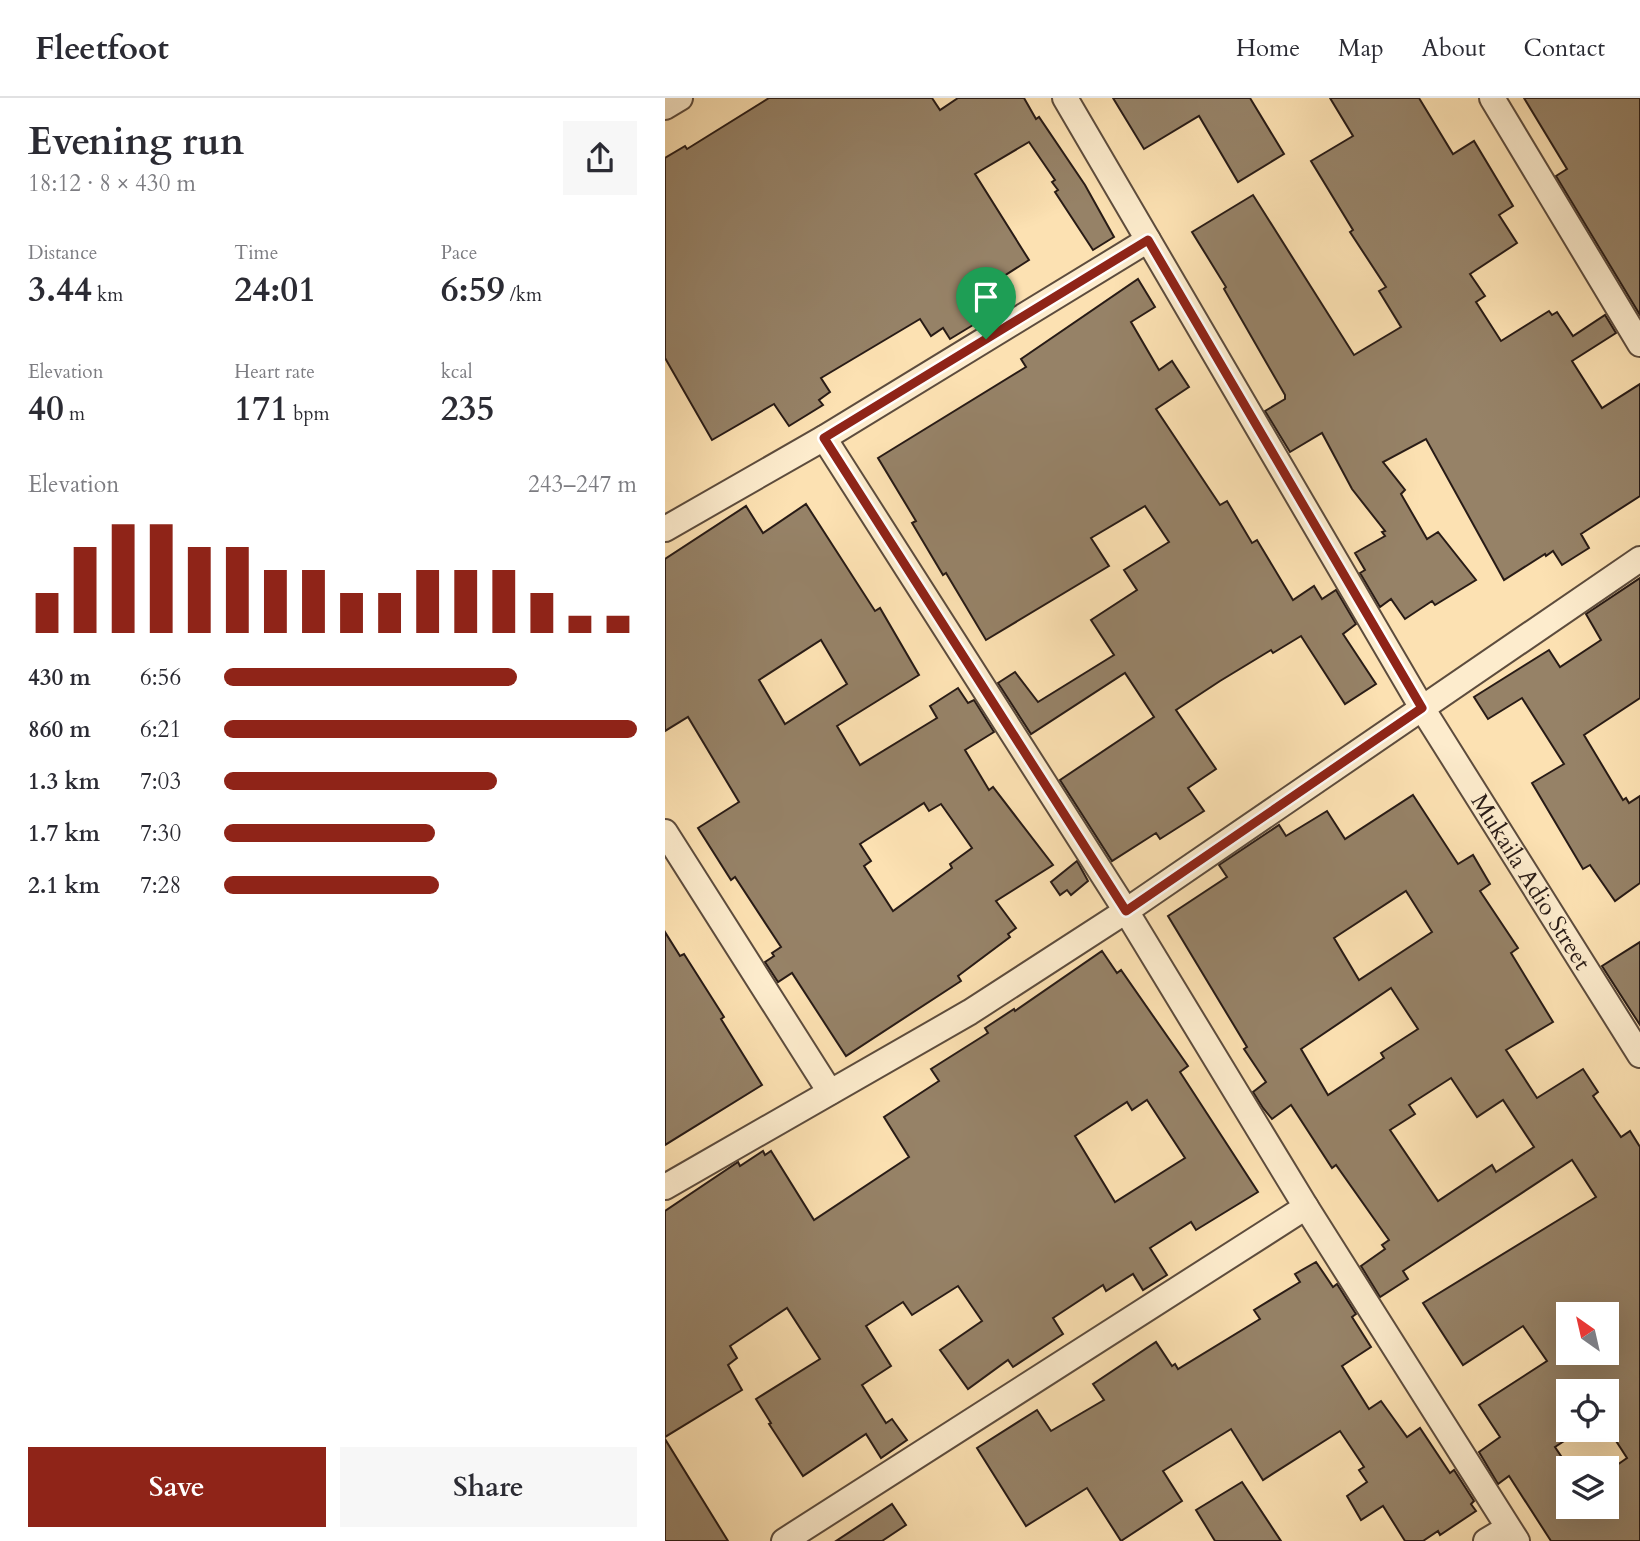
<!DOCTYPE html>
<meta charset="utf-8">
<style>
body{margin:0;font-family:Cardo,serif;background:#f7f7f7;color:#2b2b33;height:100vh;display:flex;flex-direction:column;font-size:26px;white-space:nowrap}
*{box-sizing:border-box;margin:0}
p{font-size:23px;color:#7c7c81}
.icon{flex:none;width:38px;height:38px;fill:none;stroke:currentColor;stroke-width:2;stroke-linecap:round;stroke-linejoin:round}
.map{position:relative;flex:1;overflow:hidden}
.details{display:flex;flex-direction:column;background:#fff;width:665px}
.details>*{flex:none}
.needle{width:46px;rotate:326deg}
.tools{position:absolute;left:891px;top:1204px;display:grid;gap:14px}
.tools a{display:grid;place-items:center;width:63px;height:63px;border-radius:0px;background:#fff;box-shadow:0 7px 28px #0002;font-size:35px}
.pin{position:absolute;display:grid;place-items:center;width:60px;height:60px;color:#fff;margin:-72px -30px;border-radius:50% 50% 50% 0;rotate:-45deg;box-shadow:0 0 7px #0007}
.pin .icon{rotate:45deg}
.round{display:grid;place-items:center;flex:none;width:74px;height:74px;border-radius:0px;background:#f7f7f7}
.overview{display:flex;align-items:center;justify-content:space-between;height:119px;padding:0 28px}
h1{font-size:38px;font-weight:700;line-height:52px}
.stats{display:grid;grid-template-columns:repeat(3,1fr);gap:10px;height:119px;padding:7px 28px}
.stats div{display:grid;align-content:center}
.stats b{font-size:35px;font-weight:700}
.stats small{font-size:19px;font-weight:400}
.stats p{font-size:19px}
.chart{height:196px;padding:14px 28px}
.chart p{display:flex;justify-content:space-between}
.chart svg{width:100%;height:126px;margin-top:7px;stroke:#8f2418;stroke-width:6}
.button{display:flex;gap:14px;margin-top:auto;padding:14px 28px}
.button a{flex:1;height:80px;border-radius:0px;background:#8f2418;color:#fff;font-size:28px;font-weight:700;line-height:80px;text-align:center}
.button a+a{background:#f7f7f7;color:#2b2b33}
ul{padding:0 28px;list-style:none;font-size:23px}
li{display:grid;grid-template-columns:112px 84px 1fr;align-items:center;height:52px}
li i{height:18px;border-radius:9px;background:#8f2418}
header{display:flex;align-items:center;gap:42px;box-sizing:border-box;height:98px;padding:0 35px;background:#fff;border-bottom:2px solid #e1e1e2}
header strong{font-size:33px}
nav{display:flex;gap:38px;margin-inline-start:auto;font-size:24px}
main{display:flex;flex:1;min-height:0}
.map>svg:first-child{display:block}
.building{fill:#968267;stroke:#281b16;stroke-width:2;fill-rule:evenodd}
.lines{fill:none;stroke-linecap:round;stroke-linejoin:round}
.minor-casing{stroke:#5d4c3d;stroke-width:28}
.minor{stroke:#fdeccd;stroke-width:24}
.route-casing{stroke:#fff;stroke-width:14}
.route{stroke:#8f2418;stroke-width:9}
.labels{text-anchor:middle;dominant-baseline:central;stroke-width:5;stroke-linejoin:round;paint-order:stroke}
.street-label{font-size:24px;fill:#281b16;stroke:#fdeccd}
</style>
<header>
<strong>Fleetfoot</strong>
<nav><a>Home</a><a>Map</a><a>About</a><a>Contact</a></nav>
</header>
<main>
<section class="details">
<div class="overview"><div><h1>Evening run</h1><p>18:12 · 8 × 430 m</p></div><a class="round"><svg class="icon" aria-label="share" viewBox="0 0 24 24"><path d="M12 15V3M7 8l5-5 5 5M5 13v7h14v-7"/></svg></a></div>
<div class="stats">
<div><p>Distance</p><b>3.44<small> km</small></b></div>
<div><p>Time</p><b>24:01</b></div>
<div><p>Pace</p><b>6:59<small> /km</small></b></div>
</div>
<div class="stats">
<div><p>Elevation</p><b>40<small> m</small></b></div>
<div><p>Heart rate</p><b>171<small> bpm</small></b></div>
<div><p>kcal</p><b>235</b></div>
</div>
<div class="chart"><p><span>Elevation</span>243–247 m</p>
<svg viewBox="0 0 160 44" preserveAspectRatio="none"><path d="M5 44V30M15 44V14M25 44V6M35 44V6M45 44V14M55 44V14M65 44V22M75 44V22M85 44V30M95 44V30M105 44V22M115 44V22M125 44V22M135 44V30M145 44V38M155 44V38"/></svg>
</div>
<ul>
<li><b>430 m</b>6:56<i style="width:71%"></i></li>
<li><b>860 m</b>6:21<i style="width:100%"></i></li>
<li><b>1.3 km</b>7:03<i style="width:66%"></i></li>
<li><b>1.7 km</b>7:30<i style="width:51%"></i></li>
<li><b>2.1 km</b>7:28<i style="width:52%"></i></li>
</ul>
<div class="button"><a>Save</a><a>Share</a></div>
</section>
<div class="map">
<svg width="975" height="1443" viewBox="0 0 975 1443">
<rect width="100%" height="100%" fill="#fce1b2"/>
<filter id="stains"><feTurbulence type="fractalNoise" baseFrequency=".00286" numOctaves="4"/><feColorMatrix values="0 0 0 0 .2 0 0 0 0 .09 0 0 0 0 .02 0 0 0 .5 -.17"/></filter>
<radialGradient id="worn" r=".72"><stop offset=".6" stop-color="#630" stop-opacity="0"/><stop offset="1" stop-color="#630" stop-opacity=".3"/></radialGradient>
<g class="building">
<path d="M104,0H267L275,12L293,0H359L371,21L374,19L420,87L449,139L428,152L390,94L393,92L387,84L390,82L364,44L310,76L364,162L300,203L313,224L285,241L278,230L266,238L255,221L156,280L165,294L154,302L158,307L124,328L109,306L47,342L0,260V60L20,48L22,51Z"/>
<path d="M448,0H585L619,56L573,84L534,18L479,51Z"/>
<path d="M665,0H754L788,56L809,43L848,108L834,117L852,145L805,176L820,198L811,204L836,243L884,213L887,217L892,214L908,238L940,217L951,235L907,263L937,310L975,286V398L916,436L924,450L897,467L888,453L881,458L880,456L839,482L761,341L718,364L740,392L736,396L762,441L773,434L811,482L770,507L767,503L740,521L726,501L715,509L695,475L700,472L690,455L720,438L717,434L720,433L687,391L657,335L625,354L600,313L620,301V297L559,191L561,189L527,134L588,97L689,257L736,229L714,193L721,189L685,134L688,132L646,63L688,38Z"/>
<path d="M859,0H975V217L891,78L902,71Z"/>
<path d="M473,181L490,209L466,224L494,272L507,263L524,289L491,311L555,407L562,403L587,445L592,442L628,502L649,488L657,501L671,492L691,526L678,536L711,586L680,606L636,538L608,555L606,552L555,583L511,612L551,671L523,690L539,713L495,741L491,735L447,763L395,682L489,619L460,575L366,636L333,585L350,574L373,604L449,557L426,522L472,492L459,472L504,444L480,408L426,440L444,468L321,542L281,475L278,477L247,425L251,423L213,360L361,269L356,261Z"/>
<path d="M141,406L210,513L215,510L254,577L172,628L195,667L272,620L265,608L293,590L303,605L309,602L329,634L300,652L324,692L328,689L388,767L331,803L351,830L343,836L345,839L293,878L296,883L181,958L127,875L113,884L100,864L109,858L107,855L116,849L70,779L66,782L33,730L74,704L23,619L0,633V461L81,408L98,435ZM156,542L182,586L120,626L94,582ZM259,705L264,713L276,706L307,750L285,766L287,770L228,813L199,768L206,763L195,746Z"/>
<path d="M975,480V600L919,637L958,702L961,700L964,705L975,698V785L950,803L925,767L918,771L867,685L899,666L857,600L823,621L809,599L884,552L895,569L936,542L921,516Z"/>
<path d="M748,697L793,766L808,757L825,786L815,793L853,850L846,855L888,924L841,952L872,1000L918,971L933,994L928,998L956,1039L965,1033L975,1049V1443H886L844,1378L833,1386L814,1354L835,1339L814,1307L882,1263L858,1228L798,1267L758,1205L931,1099L907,1062L738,1173L743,1181L715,1199L696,1168L720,1151L717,1147L724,1142L671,1067L667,1070L626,1007L607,1021L598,1010L588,994L601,984L579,951L582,949L503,818L562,779L554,767L614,727L621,738L662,713L680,741ZM741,793L767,834L694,882L669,840ZM726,890L753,931L716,955L719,960L663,997L636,951ZM786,980L812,1019L838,1002L869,1049L831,1074L827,1067L773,1103L725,1032L750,1016L744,1007ZM903,1216H942V1255H903ZM903,1293H942V1329L962,1360L942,1374V1409H903L904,1370L890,1349L916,1332H903Z"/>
<path d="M412,763L423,783L406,797L402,792L395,797L386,784Z"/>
<path d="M0,834L15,858L19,856L59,919L56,921L97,987L0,1047Z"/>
<path d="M975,844V927L937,868Z"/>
<path d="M437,853L452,875L456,872L523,968L515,974L593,1094L531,1132L526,1124L485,1150L502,1177L478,1192L468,1176L441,1193L438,1187L388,1220L398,1236L348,1269L343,1262L303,1291L275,1252L317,1223L293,1188L247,1217L238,1204L201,1228L226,1268L197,1287L221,1325L227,1321L242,1342L216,1360L201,1336L138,1378L104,1326L106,1325L91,1301L155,1261L122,1210L65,1248L72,1260L63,1267L77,1292L0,1339V1113L73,1064L75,1068L98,1053L100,1057L106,1053L149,1122L244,1059L219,1019L274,983L266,971L323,935L320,930L349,911L350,913ZM482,1002L520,1060L450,1104L410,1038L462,1004L467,1012Z"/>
<path d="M651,1164L668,1189L672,1186L691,1216L687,1219L706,1249L677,1268L704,1311L716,1303L742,1339L755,1330L785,1375L789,1372L809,1403L806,1406L811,1413L775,1437L773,1433L758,1443H740L718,1408L696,1422L682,1398L702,1384L694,1372L699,1369L675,1333L598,1382L566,1331L498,1373L517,1403L456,1443L422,1390L361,1428L312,1350L372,1312L386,1333L439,1302L428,1286L491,1244L507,1268L510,1266L513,1271L595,1221L589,1212L635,1184L630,1176Z"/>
<path d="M0,1341L63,1443H0Z"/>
<path d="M577,1384L616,1443H550L531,1412Z"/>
<path d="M227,1406L241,1427L217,1443H171Z"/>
</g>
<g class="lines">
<defs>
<g id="minor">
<path id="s1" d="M400,0L757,610L975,957"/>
<path d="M827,0L975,246"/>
<path d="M0,9L15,0"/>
<path d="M159,340L461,813L641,1109L852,1443"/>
<path d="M0,431L159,340L483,142"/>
<path d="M0,734L165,994"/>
<path d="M0,1089L305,914L461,813L975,461"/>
<path d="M119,1443L641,1109"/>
<path d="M821,1443L843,1430"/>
</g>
</defs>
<use href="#minor" class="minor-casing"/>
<use href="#minor" class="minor"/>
</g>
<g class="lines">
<defs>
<path id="route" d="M483,142L757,610L461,813L159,340Z"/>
</defs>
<use href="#route" class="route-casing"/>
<use href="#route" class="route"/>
</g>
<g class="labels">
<g class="street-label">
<text stroke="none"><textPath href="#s1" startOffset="912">Mukaila Adio Street</textPath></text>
</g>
</g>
<rect width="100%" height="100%" filter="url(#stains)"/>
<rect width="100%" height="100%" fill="url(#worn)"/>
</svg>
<div class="tools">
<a><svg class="needle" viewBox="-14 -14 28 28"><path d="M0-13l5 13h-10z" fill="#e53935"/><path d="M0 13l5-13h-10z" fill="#7c7c81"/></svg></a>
<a><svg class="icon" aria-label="locate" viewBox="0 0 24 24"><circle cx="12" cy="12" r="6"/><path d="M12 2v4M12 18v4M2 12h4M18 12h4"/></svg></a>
<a><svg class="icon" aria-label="layers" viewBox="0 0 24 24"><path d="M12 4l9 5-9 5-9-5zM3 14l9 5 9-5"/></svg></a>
</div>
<div class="pin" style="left:321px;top:241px;background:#1e9e55"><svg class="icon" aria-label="arrive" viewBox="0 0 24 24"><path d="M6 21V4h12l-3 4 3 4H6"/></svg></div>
</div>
</main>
